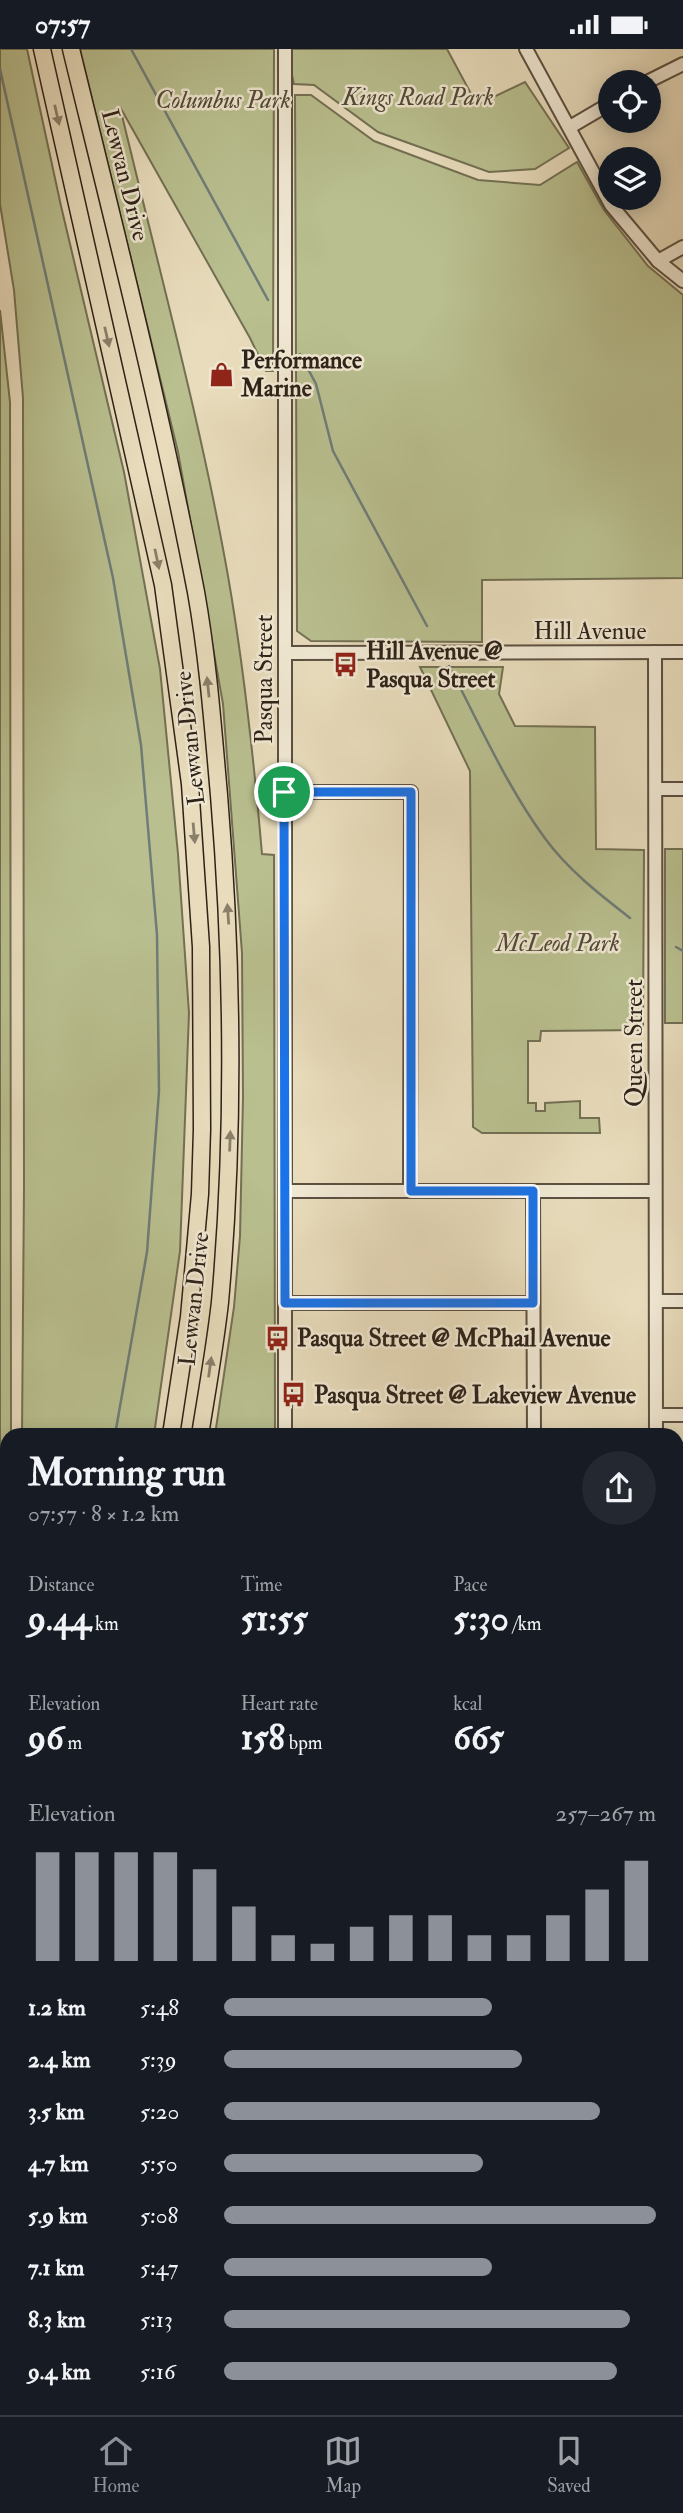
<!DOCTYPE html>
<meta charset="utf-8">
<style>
body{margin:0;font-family:"IM FELL Double Pica",serif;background:#242831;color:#f1f3f6;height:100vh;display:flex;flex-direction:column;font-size:26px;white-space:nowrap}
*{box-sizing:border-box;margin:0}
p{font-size:23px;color:#9ea1a6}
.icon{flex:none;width:38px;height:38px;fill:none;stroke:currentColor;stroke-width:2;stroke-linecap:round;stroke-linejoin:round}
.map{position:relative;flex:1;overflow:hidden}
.side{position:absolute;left:0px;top:1379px;width:684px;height:987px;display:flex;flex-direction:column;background:#171b24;border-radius:21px 21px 0 0;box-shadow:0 4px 18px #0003}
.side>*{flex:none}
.controls{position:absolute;left:598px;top:21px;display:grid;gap:14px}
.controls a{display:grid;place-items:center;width:63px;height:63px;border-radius:50%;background:#171b24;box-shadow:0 4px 18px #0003;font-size:35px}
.pin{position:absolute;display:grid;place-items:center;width:60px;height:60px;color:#fff;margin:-30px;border:4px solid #fff;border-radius:50%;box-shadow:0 2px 7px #0007}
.round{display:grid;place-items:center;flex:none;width:74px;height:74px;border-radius:37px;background:#242831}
.head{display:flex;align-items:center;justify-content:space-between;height:119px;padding:0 28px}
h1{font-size:38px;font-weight:700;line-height:52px}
.figures{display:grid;grid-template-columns:repeat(3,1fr);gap:10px;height:119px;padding:7px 28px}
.figures div{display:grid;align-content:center}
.figures b{font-size:35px;font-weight:700}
.figures small{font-size:19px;font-weight:400}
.figures p{font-size:19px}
.chart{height:196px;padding:14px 28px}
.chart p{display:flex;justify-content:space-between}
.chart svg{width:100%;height:126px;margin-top:7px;stroke:#8c9099;stroke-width:6}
ul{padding:0 28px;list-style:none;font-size:23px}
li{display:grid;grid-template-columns:112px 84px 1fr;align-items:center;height:52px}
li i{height:18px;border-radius:9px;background:#8c9099}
.status{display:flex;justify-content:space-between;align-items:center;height:49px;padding:0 35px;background:#171b24;direction:ltr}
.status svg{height:19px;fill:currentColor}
.dock{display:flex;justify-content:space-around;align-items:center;height:98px;border-top:2px solid #363941;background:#171b24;font-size:19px;color:#9ea1a6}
.dock a{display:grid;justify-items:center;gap:4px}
.dock .on{color:#8c9099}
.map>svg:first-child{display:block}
.green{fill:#b9bf8f;stroke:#737054;stroke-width:2}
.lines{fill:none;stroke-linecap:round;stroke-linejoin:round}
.stream{stroke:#6e7d78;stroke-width:2.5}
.minor-casing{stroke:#5c5041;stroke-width:16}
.major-casing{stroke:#2d2218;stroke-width:19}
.minor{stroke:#f0e8d3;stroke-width:12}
.major{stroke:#e8dcbc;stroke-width:16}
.oneway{fill:#8a7f6a}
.route-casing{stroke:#fff;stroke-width:14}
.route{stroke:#1a73e8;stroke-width:9}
.labels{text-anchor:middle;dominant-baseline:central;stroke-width:5;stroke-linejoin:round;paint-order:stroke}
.park-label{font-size:24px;font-style:italic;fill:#504936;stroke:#f0e8d3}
.street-label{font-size:24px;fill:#2d2218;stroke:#f0e8d3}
.poi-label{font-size:24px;font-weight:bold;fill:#2d2218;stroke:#f0e8d3;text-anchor:start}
</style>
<div class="status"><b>07:57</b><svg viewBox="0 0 49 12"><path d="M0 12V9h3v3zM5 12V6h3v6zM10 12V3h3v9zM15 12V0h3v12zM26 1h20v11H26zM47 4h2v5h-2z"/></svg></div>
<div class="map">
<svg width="683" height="2366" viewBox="0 0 683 2366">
<rect width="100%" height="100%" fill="#e8dcbc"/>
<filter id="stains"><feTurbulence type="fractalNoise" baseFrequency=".00286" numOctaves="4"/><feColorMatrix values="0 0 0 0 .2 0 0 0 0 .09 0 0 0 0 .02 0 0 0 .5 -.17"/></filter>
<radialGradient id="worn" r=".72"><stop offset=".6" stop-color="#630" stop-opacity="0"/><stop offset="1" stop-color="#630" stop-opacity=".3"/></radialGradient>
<g class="green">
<path d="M0,0H27L61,157L124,423L160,620L178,805L189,964L180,1202L154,1386H22L24,1137L23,349L14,241L0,155Z"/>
<path d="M80,0H274L273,322H266L250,289L120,58C157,214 200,369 228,527C244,619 254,712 262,805L274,806L275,1386H215L234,1258L240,1187L243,1048L242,904L223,655L178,403Z"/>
<path d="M291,0H447L477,56L525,33L569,99L535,120L489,123L378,83L314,36L294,35L291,22Z"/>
<path d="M295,46H311L374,92L478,131L540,136L577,113L604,161L648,217L683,246V529L482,531V593L311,592L297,582Z"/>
<path d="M0,261L10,353L11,1386H7V1630L0,1645Z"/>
<path d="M420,618H503L499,645L515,677L595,678L596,800L644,801L643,981L541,982L540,992H528V1054H536V1062H545V1054L580,1052V1069H599L600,1084H482L473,1078L470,722Z"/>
<rect x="665" y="800" width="18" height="174"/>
<path d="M677,1709H683V2096L677,2094Z"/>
<path d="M0,1950L7,1952L9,2366H0Z"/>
<path d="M683,2219V2366H665L666,2359H677V2242Z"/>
<path d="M66,2359H174L173,2366H65Z"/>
<path d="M399,2359H637V2366H407Z"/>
</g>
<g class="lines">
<g class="stream">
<path d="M131,0L268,251"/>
<path d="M0,20L113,529L141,696L157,886L159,1042L147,1203L115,1386"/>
<path d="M300,305L316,335L333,402L427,577"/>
<path d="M449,617C479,674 506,736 544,788C567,820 599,845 630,869"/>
<path d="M676,898L683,902"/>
<path d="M677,1905H683"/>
<path d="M0,2112L7,2063"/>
</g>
<defs>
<g id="minor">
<path d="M526,0L611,156L658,212L683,232"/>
<path d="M647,33L683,15"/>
<path d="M570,78L611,54"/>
<path d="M658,212L683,198"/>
<path d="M655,603L656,1386"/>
<path d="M286,604L683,603"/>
<path d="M656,740H683"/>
<path d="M284,743H411L410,1141"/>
<path d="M286,1142H654"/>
<path d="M533,1142L534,1386"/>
<path d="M656,1252H683"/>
<path d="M285,1254H533"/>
<path d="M656,1366H683"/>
<path d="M285,1386V0"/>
<path d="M677,1565H683"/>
<path d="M677,1691L683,1690"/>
<path d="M677,2188L683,2168"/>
<path d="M286,2359V2366"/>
<path d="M655,2359V2366"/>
<path d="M229,2366L237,2363L241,2366"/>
</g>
<g id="major">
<path d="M42,0L163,536L190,735L201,898L202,1080L200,1145L189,1268L171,1386"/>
<path d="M71,0C115,180 161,361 196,543C208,610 213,679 219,746C233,916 235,1084 220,1253C215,1298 207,1342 200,1386"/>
<path d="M0,1915L7,1917"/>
<path d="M0,1936L7,1938"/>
<path d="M677,2108L683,2110"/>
<path d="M24,2366L25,2359"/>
<path d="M57,2366L58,2359"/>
</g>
</defs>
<use href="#minor" class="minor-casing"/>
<use href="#major" class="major-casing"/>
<use href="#minor" class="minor"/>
<use href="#major" class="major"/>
</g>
<defs><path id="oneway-solid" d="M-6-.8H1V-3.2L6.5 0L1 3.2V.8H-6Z" transform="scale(1.75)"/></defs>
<g class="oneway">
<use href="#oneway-solid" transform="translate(57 66) rotate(77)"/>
<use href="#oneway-solid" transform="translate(107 288) rotate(77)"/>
<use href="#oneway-solid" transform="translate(157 510) rotate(78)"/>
<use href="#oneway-solid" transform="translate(208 638) rotate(-96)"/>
<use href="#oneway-solid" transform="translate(194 784) rotate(85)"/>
<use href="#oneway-solid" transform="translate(228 865) rotate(-94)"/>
<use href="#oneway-solid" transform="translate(230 1092) rotate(-88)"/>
<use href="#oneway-solid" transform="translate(210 1318) rotate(-82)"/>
</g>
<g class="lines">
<defs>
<path id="route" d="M284,743H411V1142H533V1254H285Z"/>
</defs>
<use href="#route" class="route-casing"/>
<use href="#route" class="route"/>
</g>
<defs>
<symbol id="shop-bare" viewBox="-9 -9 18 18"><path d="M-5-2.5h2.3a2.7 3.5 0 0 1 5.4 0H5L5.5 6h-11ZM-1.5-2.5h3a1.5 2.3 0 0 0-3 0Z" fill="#8f2418" stroke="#f0e8d3" stroke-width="2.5" paint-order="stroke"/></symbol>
<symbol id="bus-bare" viewBox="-9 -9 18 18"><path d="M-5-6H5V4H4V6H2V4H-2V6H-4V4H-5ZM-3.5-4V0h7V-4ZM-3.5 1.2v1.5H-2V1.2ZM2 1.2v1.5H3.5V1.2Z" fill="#8f2418" stroke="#f0e8d3" stroke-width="2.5" paint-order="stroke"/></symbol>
</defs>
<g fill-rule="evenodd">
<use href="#shop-bare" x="204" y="308" width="35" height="35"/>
<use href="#bus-bare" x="328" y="598" width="35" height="35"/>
<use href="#bus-bare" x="260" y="1272" width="35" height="35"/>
<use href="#bus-bare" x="276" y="1328" width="35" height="35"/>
</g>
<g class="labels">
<g class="park-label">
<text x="418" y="48">Kings Road Park</text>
<text x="223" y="51">Columbus Park</text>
<text x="558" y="894">McLeod Park</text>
</g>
<g class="street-label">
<text transform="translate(125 126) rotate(76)">Lewvan Drive</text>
<text x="590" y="582">Hill Avenue</text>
<text transform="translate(264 630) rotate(-90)">Pasqua Street</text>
<text transform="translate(190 689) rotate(-96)">Lewvan Drive</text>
<text transform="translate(634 994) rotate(-90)">Queen Street</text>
<text transform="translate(194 1250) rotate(-84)">Lewvan Drive</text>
</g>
<g class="poi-label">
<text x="241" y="311">Performance<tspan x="241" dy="28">Marine</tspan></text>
<text x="366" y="602">Hill Avenue @<tspan x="366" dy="28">Pasqua Street</tspan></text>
<text x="297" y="1289">Pasqua Street @ McPhail Avenue</text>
<text x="314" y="1346">Pasqua Street @ Lakeview Avenue</text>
</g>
</g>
<rect width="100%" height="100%" filter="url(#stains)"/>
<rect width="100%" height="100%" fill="url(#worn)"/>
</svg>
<div class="controls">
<a><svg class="icon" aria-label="locate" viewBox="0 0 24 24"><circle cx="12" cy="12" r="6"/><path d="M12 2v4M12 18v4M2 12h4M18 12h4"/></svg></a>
<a><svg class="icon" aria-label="layers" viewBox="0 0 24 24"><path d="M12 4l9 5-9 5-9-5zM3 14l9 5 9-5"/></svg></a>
</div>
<div class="pin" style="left:284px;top:743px;background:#1e9e55"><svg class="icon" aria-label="arrive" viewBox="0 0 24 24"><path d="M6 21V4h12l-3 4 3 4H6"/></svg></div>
<section class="side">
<div class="head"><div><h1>Morning run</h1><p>07:57 · 8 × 1.2 km</p></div><a class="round"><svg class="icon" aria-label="share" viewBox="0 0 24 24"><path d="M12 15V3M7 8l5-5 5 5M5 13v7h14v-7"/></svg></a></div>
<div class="figures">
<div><p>Distance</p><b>9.44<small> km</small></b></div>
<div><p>Time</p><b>51:55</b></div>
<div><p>Pace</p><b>5:30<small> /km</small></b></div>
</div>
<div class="figures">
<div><p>Elevation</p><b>96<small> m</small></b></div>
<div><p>Heart rate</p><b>158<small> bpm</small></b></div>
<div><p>kcal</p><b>665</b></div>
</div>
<div class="chart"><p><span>Elevation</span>257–267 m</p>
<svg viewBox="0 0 160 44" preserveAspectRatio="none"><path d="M5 44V6M15 44V6M25 44V6M35 44V6M45 44V12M55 44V25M65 44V35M75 44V38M85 44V32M95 44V28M105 44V28M115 44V35M125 44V35M135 44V28M145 44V19M155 44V9"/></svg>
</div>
<ul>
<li><b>1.2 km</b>5:48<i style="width:62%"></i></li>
<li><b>2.4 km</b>5:39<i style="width:69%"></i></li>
<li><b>3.5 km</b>5:20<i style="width:87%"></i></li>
<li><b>4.7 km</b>5:50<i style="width:60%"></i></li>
<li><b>5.9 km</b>5:08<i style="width:100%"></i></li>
<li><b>7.1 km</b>5:47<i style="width:62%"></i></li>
<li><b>8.3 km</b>5:13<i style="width:94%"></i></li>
<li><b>9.4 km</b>5:16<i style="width:91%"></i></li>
</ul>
</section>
</div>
<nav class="dock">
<a class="on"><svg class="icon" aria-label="home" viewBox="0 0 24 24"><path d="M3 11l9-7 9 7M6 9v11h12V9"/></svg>Home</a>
<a><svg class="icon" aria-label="map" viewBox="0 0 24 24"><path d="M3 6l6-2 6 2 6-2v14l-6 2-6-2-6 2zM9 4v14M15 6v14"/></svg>Map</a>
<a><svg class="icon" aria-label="saved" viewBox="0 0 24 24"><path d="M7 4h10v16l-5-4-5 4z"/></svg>Saved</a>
</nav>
